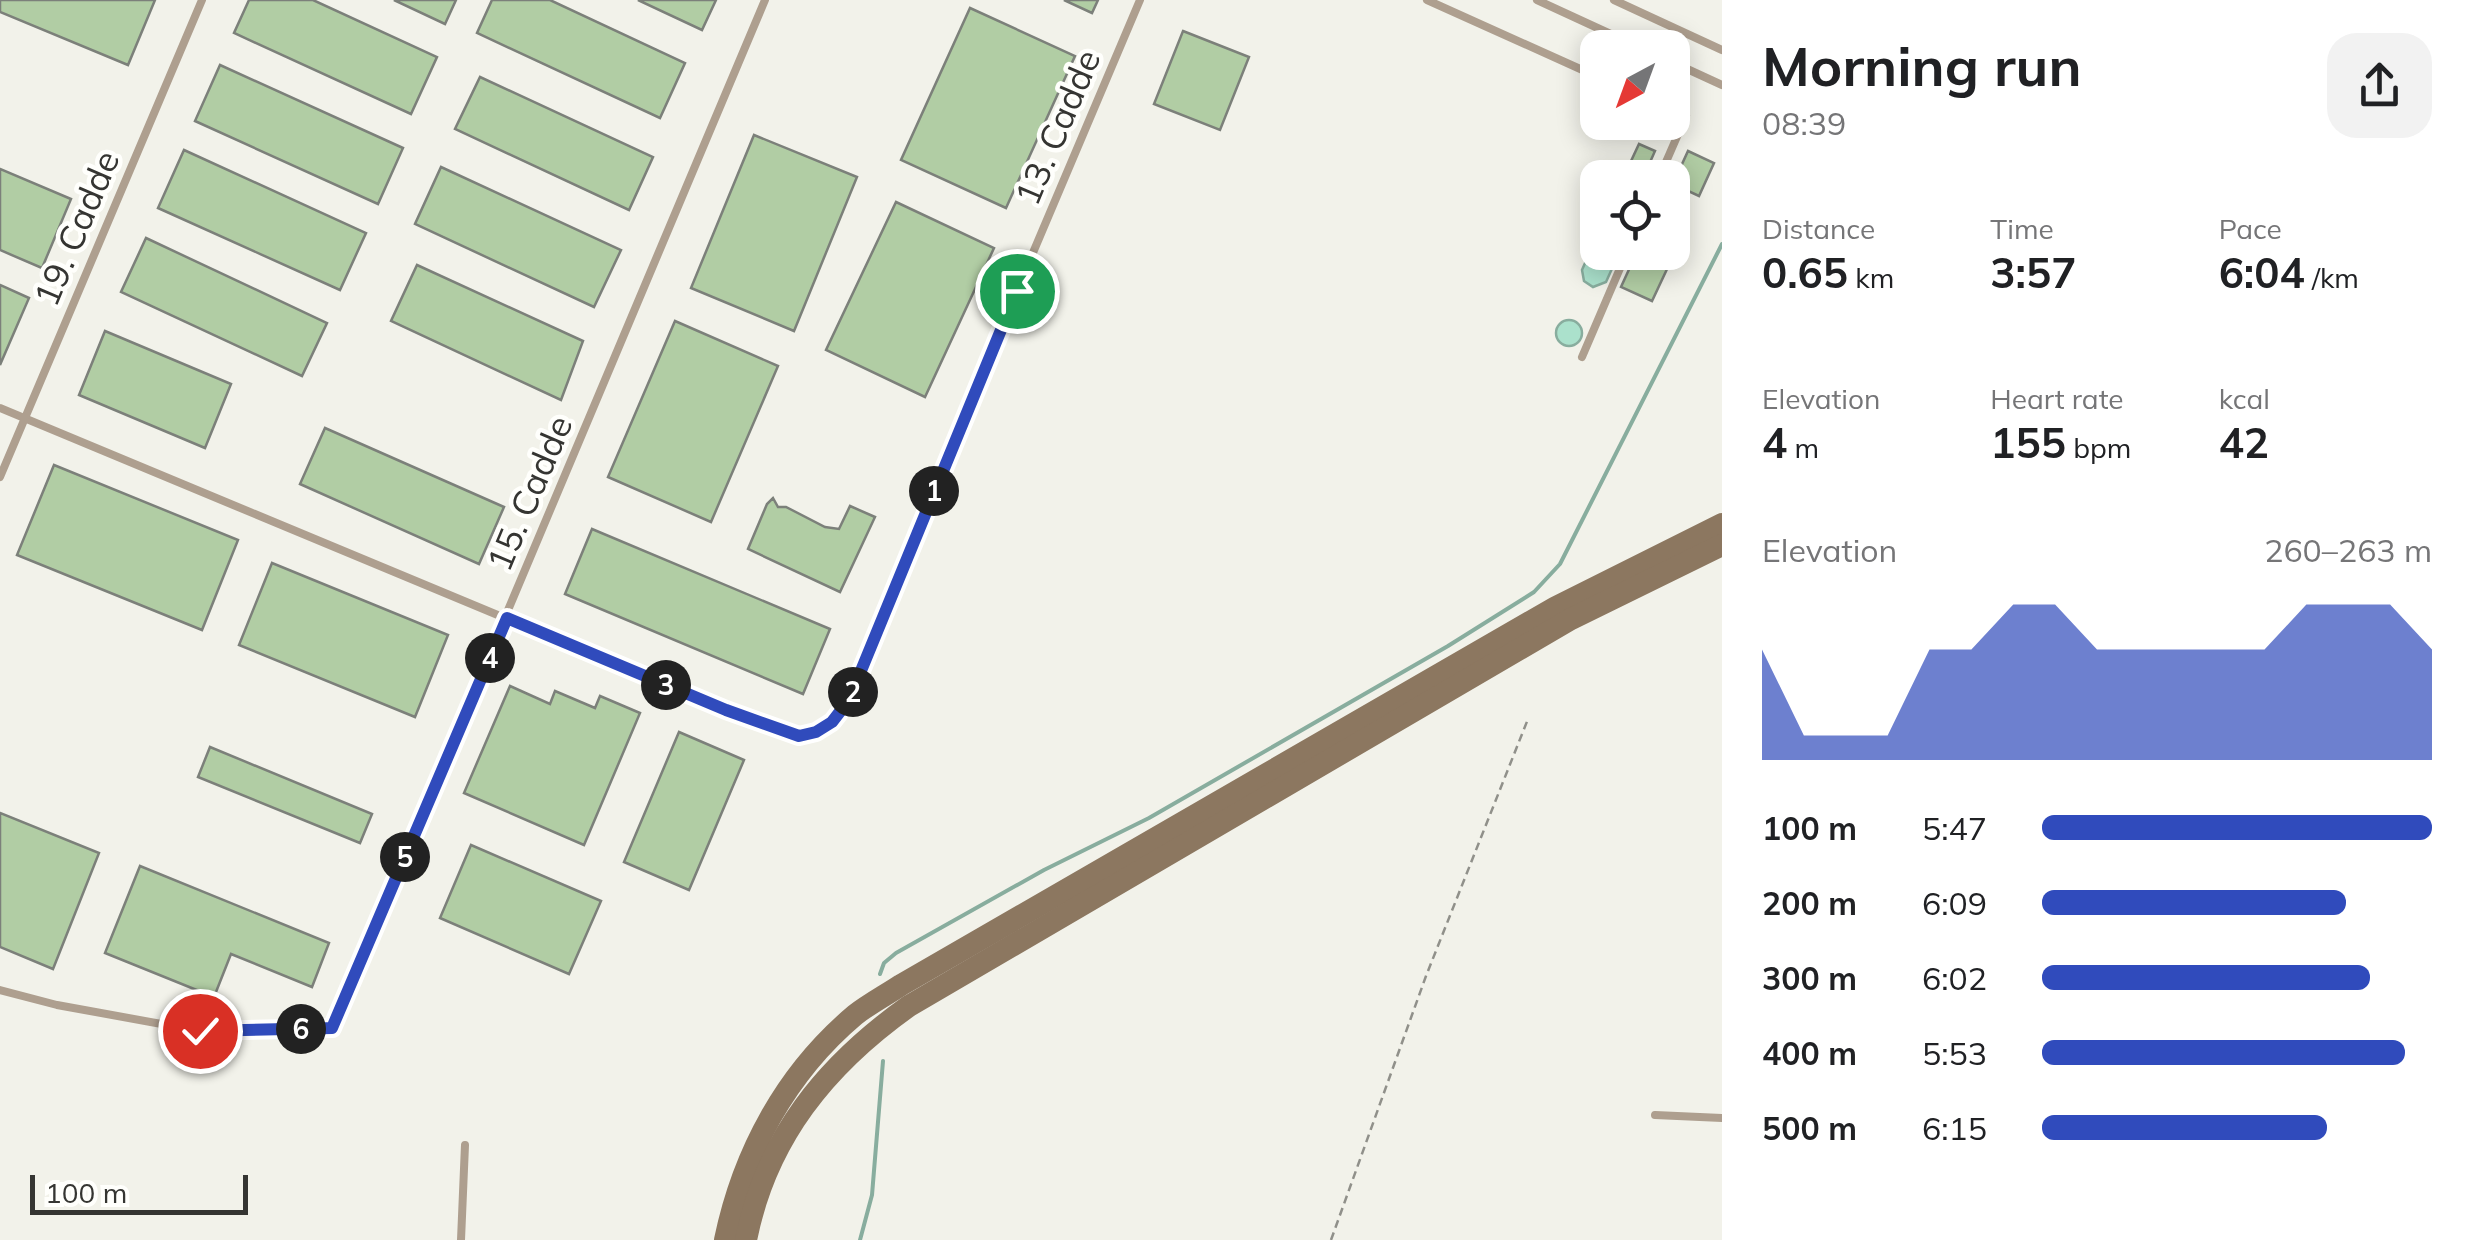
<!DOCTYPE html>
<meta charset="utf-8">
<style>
body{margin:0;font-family:Mulish,sans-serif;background:#f2f2f2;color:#202124;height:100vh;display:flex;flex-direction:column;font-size:38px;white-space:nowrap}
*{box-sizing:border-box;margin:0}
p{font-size:32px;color:#757577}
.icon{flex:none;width:55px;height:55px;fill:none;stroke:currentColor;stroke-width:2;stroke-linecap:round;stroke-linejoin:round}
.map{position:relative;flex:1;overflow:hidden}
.drawer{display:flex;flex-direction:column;background:#fff;width:750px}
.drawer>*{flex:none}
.needle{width:65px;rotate:221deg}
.controls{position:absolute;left:1580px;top:30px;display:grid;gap:20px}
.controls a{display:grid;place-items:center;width:110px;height:110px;border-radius:20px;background:#fff;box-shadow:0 5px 25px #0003;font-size:50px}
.scale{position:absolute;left:30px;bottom:25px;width:218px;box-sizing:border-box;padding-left:10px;border:5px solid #353532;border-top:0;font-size:28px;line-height:35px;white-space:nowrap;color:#353532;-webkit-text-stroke:8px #fffffc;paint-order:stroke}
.pin{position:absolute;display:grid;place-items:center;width:85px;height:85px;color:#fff;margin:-42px;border:5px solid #fff;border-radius:50%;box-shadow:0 2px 10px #0007}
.km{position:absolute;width:50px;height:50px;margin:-25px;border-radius:50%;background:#222;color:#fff;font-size:28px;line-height:50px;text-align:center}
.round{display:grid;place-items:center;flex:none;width:105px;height:105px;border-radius:30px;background:#f2f2f2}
.summary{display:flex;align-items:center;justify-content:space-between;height:170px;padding:0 40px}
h1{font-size:55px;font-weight:700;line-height:75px}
.figures{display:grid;grid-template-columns:repeat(3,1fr);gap:15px;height:170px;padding:10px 40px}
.figures div{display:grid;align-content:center}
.figures b{font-size:42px;font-weight:700}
.figures small{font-size:28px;font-weight:400}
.figures p{font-size:28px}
.chart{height:280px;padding:20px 40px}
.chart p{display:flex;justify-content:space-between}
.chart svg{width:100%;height:180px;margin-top:10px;fill:#304bbc;opacity:.7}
ul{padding:0 40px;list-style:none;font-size:32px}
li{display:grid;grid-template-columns:160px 120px 1fr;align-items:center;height:75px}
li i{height:25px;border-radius:12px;background:#304bbc}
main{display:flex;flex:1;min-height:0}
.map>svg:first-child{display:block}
.water{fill:#abe1cc;stroke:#88ad9e;stroke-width:2.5}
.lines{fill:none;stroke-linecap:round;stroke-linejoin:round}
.stream{stroke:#88ad9e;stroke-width:4}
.building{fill:#b1cda4;stroke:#7c807a;stroke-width:2.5}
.path{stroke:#90908a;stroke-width:2.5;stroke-dasharray:8 5;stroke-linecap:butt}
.lane{stroke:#ae9f8f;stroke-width:8}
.secondary{stroke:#8c7760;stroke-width:22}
.route-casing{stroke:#fff;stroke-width:20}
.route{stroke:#304bbc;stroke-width:12}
.labels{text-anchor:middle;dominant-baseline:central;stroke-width:9;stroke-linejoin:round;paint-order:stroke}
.street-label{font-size:35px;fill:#353532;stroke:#fffffc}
</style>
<main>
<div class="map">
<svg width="1722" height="1240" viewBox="0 0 1722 1240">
<rect width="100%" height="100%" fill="#f2f2ea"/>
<g class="water">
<path d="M1597,236L1598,252L1619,253L1606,282L1593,287L1584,281L1582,270Z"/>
<circle cx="1569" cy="333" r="13"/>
</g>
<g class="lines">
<g class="stream">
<path d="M880,974L884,963L896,953L1044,870L1149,818L1448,646L1534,592L1560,564L1722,244"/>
<path d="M860,1240L872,1195L883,1061"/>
</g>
</g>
<g class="building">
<path d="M0,0H155L128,65L0,12Z"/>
<path d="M249,0H313L437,57L411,114L234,33Z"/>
<path d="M394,0H456L445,24Z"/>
<path d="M492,0H550L685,63L660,118L477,33Z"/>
<path d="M638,0H716L702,30Z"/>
<path d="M1064,0H1098L1092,13Z"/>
<path d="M970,8L1075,56L1006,208L901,160Z"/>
<path d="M1183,31L1249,57L1220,130L1154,104Z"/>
<path d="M220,65L403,148L378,204L195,121Z"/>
<path d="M480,77L653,157L629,210L455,129Z"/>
<path d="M754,135L857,177L794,331L691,288Z"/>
<path d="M1639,144L1655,151L1643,178H1633L1625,174Z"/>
<path d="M184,150L366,233L340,290L158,208Z"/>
<path d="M1688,151L1714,163L1699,196L1673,184Z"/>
<path d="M441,167L621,250L594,307L415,224Z"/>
<path d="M0,169L71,199L42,268L0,250Z"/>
<path d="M896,202L994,248L925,397L826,350Z"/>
<path d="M146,238L327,323L302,376L121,292Z"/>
<path d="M1637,252H1675L1652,301L1621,287Z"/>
<path d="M417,265L583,341L561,400L391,321Z"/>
<path d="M0,285L29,298L0,365Z"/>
<path d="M675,321L778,366L711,522L608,477Z"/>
<path d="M105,331L231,384L205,448L79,395Z"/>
<path d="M325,428L504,507L479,564L300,484Z"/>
<path d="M54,465L238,540L202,630L17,555Z"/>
<path d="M773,498L778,507H786L825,527L839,529L850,506L875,517L840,592L748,549L767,504Z"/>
<path d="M592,529L830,629L803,694L565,594Z"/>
<path d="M272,563L448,635L415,717L239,645Z"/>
<path d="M510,686L550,704L555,691L595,708L600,696L640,713L584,845L464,793Z"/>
<path d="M679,732L744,760L689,890L624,862Z"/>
<path d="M210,747L372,814L360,843L198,777Z"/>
<path d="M0,813L99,853L53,969L0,947Z"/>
<path d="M471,845L601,901L569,974L440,918Z"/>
<path d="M140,866L329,943L312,987L231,954L214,997L105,953Z"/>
</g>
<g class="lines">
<path class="path" d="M1331,1240L1426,976L1528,719"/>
<g class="lane">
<path d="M1427,0L1598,77"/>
<path d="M1537,0L1641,48"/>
<path d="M1614,0L1722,50"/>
<path d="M1672,62L1722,85"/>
<path d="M1659,178L1686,116L1672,110"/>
<path d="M1582,357L1627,252"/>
<path d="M0,408L726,710C773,727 816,757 849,701L974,392L1140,0"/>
<path d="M0,477L202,0"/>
<path d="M0,990L57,1005L200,1031L332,1028L765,0"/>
<path d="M1655,1115L1722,1118"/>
<path d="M461,1240L465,1145"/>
</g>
<g class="secondary">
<path d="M725,1240C743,1153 786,1073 855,1015C869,1004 886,995 901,985L1556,607L1722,524"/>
<path d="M746,1240C766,1138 826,1065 909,1006L1571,619L1722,545"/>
</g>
</g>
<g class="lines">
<defs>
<path id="route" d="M200,1031L332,1028L507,618L726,710L799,736L816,732L832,722L849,700L1017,291"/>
</defs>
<use href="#route" class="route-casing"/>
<use href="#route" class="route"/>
</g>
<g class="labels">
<g class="street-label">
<text transform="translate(1057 127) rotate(-67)">13. Cadde</text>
<text transform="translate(76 228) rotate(-67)">19. Cadde</text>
<text transform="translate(529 493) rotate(-67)">15. Cadde</text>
</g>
</g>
</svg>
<div class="controls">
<a><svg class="needle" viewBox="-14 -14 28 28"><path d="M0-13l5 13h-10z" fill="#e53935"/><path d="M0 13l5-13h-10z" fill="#757577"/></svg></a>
<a><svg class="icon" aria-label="locate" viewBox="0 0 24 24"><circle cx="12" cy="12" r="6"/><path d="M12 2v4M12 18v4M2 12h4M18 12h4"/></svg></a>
</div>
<div class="scale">100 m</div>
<div class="pin" style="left:1017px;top:291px;background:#1e9e55"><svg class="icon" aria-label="arrive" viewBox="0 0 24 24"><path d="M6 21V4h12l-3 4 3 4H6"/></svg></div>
<div class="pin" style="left:200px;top:1031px;background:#d93025"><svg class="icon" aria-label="check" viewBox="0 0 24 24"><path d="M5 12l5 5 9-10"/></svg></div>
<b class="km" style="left:934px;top:491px">1</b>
<b class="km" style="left:853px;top:692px">2</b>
<b class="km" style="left:666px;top:685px">3</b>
<b class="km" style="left:490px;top:658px">4</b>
<b class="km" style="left:405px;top:857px">5</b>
<b class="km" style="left:301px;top:1029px">6</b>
</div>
<section class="drawer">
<div class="summary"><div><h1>Morning run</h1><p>08:39</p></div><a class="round"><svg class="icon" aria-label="share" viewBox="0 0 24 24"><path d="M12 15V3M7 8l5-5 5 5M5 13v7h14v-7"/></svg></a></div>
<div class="figures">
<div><p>Distance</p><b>0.65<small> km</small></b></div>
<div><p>Time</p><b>3:57</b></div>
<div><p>Pace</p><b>6:04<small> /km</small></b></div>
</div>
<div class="figures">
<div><p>Elevation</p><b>4<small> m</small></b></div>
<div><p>Heart rate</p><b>155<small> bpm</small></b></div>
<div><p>kcal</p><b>42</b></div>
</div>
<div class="chart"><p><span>Elevation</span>260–263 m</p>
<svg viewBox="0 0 160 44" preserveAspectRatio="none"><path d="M0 44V17L10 38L20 38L30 38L40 17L50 17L60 6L70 6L80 17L90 17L100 17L110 17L120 17L130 6L140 6L150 6L160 17V44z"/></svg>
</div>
<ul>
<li><b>100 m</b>5:47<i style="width:100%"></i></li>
<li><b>200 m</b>6:09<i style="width:78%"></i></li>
<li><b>300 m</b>6:02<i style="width:84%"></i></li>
<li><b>400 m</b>5:53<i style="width:93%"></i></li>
<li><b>500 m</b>6:15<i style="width:73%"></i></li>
</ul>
</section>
</main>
